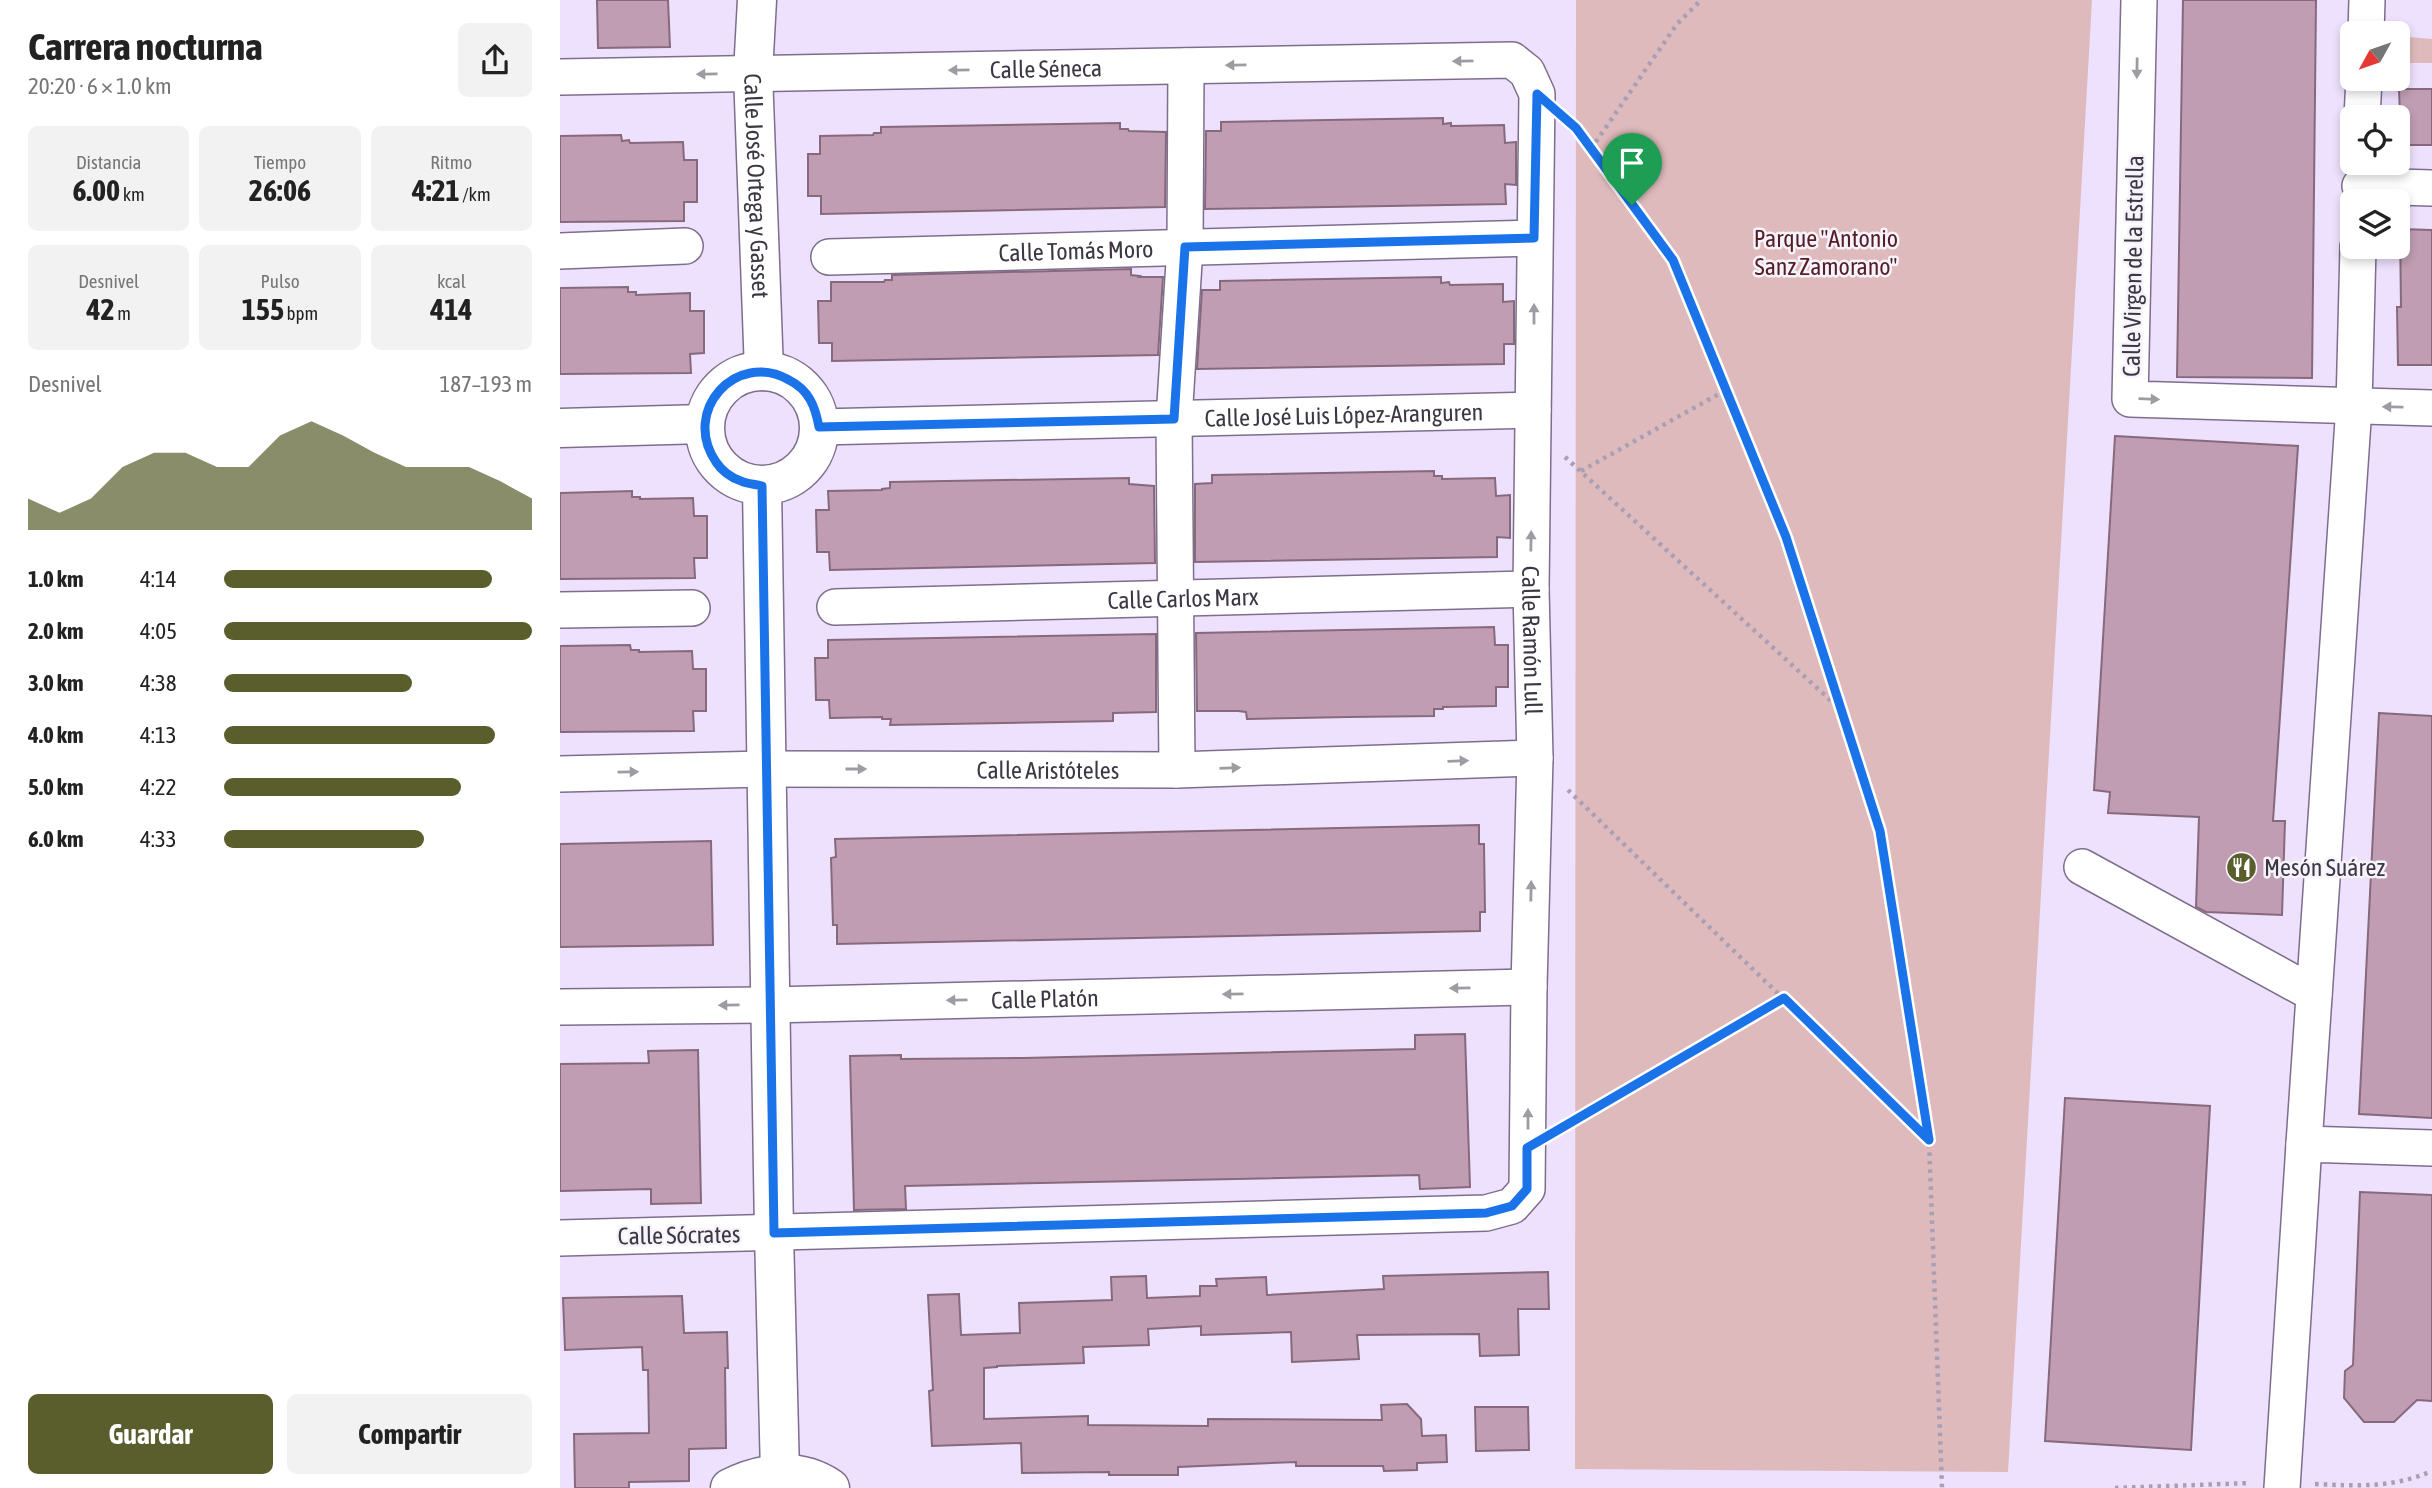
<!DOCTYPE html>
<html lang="es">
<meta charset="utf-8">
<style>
body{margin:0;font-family:"Asap Condensed",sans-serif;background:#f2f2f2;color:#222;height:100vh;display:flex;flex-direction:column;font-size:26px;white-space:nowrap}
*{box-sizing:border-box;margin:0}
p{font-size:23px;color:#767676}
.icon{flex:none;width:38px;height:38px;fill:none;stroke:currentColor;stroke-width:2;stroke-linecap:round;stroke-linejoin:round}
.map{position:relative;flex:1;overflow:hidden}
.panel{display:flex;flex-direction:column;background:#fff;width:560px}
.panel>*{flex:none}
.needle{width:46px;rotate:230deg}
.tools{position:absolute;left:1780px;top:21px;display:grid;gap:14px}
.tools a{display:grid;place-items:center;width:70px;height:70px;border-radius:10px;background:#fff;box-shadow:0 4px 10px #0003;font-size:35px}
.pin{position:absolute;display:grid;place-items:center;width:60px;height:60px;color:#fff;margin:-72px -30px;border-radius:50% 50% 50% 0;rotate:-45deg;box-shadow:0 0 7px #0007}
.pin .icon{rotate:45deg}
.round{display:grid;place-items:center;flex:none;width:74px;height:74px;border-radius:10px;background:#f2f2f2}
.overview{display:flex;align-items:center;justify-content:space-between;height:119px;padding:0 28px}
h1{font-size:38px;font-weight:700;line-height:52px}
.stats{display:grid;grid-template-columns:repeat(3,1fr);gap:10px;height:119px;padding:7px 28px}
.stats div{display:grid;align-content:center;border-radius:10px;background:#f2f2f2;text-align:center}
.stats b{font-size:30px;font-weight:700}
.stats small{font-size:19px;font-weight:400}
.stats p{font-size:19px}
.chart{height:196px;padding:14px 28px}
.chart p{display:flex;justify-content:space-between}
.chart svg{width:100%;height:126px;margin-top:7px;fill:#595e2c;opacity:.7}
.primary-button{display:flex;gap:14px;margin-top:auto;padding:14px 28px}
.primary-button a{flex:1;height:80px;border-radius:10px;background:#595e2c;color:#fff;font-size:28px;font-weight:700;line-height:80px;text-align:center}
.primary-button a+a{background:#f2f2f2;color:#222}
ul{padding:0 28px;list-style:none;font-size:23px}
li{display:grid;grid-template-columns:112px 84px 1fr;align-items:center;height:52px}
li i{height:18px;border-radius:9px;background:#595e2c}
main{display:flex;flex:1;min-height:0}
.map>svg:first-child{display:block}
.green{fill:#dfbabc}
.building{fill:#c09db3;stroke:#87697c;stroke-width:2}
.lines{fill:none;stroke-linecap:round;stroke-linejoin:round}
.minor-casing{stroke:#7d6e8c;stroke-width:38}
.tertiary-casing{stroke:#7d6e8c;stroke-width:41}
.primary-casing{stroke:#7d6e8c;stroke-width:41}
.path{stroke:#a99fb5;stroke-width:4.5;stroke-dasharray:3.5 5;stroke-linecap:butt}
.minor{stroke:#fff;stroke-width:35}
.tertiary{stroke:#fff;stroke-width:38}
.primary{stroke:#fff;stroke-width:38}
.oneway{fill:#9e9ba2}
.route-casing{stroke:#fff;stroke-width:14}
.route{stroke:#1a73e8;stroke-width:9}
.labels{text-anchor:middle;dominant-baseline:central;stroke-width:5;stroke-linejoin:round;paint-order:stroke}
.street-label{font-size:24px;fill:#3d3744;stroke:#f6f3fa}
.park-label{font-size:24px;fill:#551e27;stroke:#f6f3fa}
.poi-label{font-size:24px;fill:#3d3744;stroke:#f6f3fa;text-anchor:start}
</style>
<main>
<section class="panel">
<div class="overview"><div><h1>Carrera nocturna</h1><p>20:20 · 6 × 1.0 km</p></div><a class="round"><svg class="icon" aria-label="share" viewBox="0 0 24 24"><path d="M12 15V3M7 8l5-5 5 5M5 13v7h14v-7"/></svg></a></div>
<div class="stats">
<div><p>Distancia</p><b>6.00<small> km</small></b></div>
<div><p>Tiempo</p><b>26:06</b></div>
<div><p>Ritmo</p><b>4:21<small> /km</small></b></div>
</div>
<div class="stats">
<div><p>Desnivel</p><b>42<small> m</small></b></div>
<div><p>Pulso</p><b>155<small> bpm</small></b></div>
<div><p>kcal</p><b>414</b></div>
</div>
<div class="chart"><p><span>Desnivel</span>187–193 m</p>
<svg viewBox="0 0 160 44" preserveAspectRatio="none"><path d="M0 44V33L10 38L20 33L30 22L40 17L50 17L60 22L70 22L80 11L90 6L100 11L110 17L120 22L130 22L140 22L150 27L160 33V44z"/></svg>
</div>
<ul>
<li><b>1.0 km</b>4:14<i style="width:87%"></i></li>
<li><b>2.0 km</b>4:05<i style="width:100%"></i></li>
<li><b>3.0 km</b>4:38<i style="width:61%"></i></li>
<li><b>4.0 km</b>4:13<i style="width:88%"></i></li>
<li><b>5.0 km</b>4:22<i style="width:77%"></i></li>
<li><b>6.0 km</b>4:33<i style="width:65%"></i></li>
</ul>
<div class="primary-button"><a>Guardar</a><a>Compartir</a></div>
</section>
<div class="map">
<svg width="1872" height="1488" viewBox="0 0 1872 1488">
<rect width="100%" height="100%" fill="#eee1fd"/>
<g class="green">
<path d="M1016,0H1532L1448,1472L1015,1469Z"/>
<path d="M1838,36L1872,39V63H1838Z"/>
</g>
<g class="building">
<path d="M37,0H108L110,47L38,48Z"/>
<path d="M1623,0H1756L1752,378L1617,377Z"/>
<path d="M1839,89H1872V145H1841Z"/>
<path d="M883,118V124L891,123V126L944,125L945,143L956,142V185L945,184L946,204L645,209L646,131H661V122Z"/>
<path d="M560,123V129H568L569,131L606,132L605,207L261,214V196H248V154H260V136L313,135L314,133H321V127Z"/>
<path d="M61,135L62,141L69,140L70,143L123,142L124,160H137V202H124V221L0,222V136Z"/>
<path d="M1840,229L1872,230V365H1838L1837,307H1841Z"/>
<path d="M571,269V275L580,276L579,277H603L598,355L272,361V343H259L258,301H271V282H324L325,280H332V275Z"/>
<path d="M881,277V283L889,282L890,285L943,284V302L954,301V344H944V364L637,369L642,290H660V281Z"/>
<path d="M68,287V292H76V295L130,293V311H144V353L130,354L131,373L0,374V288Z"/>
<path d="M1555,436L1738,446L1713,821H1725L1722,915L1646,912L1636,907L1639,817L1548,813L1550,792L1534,790Z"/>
<path d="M874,471V476H882V479L935,478L936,496L950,495V538L937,537V557L635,562V484L652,483V475Z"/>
<path d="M569,478V484L594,486L595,563L270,570L269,552H257L256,510H269L268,491L322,490V489L330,488V482Z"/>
<path d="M72,491V497H80V499L133,498L134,516H147V558H134L135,578L0,579V493Z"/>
<path d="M934,627L935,645H948V687H936V706L883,707V709H874V716L789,717L687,719L686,712L678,711H637L636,633Z"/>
<path d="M596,634V712L553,713V721L330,725L331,719H322V717L270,718L269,700H256L255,658H268V640Z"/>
<path d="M70,645L71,650H79V652L132,651L133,669H146V711H133L134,731L0,732V646Z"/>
<path d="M1819,713L1872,716V1118L1799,1114Z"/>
<path d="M919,825V844H924L925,912H920V931L277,944V925H273L271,858L276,857L275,839Z"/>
<path d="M151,841L153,945L0,947V844Z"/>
<path d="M905,1034L910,1187L860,1189L859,1175L345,1186L346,1209L294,1210L290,1056L341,1055V1059L463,1058L855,1049V1035Z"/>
<path d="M138,1050L141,1203L91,1204V1189L0,1191V1064L89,1063L88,1051Z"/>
<path d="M1505,1098L1650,1106L1631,1450L1485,1441Z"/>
<path d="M1800,1192L1872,1195V1401L1857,1400L1834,1422H1804L1784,1398L1785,1371L1793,1365Z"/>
<path d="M988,1272L989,1309H958L959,1355L920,1356L919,1334L797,1335L799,1359L732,1362L731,1332L641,1335V1326L588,1329L589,1345L523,1347L524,1363L437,1366V1367L424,1368V1419L528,1416V1425L648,1426V1419L822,1420L821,1405L847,1404L861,1419L862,1436L886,1435L887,1462L857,1463V1470L824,1471L823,1466H736V1462L618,1467V1475H549V1472L462,1473L461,1443L372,1446L369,1391L373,1390L368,1295L399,1294L401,1335L460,1333L459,1303L552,1300L551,1277L586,1276L587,1298L640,1296V1286H657L656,1279L706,1277L707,1295L824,1289L823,1276Z"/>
<path d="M122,1296L124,1333L167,1332L168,1368H165L166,1448L129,1449V1481L69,1482V1488H15L14,1434L89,1433L88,1370H83L82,1347L5,1350L3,1298Z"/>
<path d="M915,1407H968L969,1450L916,1451Z"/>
</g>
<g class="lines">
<defs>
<g id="minor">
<path d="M1579,0L1570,399L1872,408"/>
<path d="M1806,33L1807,0"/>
<path id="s1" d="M0,77L952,60L967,72L977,94L971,589L975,758L969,987L967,1189L952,1206L926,1213L0,1238"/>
<path d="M1802,117L1804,79"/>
<path d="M1800,186L1872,188"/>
<path d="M0,251L125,246"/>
<path id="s2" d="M269,257L974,238"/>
<path id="s3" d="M259,427L973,410"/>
<path id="s4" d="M275,607L971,589"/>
<path d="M0,610L132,608"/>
<path d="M617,770L614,419L625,247L626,66"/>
<path id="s5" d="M0,774L206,769L617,770L975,758"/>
<path d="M1522,867L1754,994"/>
<path id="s6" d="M0,1007L210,1005L969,987"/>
<path d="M1744,1144L1794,406L1798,247"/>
<path d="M1722,1488L1744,1144L1872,1148"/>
</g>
<g id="tertiary">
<path id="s7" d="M197,0L193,73L204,371"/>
<circle cx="202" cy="428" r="57"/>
<path d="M0,428L144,424"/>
<path d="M202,486L214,1233L220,1473"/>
</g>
<path id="primary" d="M170,1488C202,1472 239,1467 270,1488"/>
</defs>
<use href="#minor" class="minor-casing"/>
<use href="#tertiary" class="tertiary-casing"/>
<use href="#primary" class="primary-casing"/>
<g class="path">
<path d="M1009,123L1113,260L1226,537L1319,831L1369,1140L1382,1488"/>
<path d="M1031,149L1117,24L1141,0"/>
<path d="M1005,457L1280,709"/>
<path d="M1021,471L1166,390"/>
<path d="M1008,790L1368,1139"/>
<path d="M998,1130L1224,998"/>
<path d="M1755,1484C1798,1486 1833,1488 1872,1471"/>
<path d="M1555,1488L1690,1483"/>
</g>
<use href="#minor" class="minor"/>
<use href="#tertiary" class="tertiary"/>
<use href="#primary" class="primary"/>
</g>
<defs><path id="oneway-solid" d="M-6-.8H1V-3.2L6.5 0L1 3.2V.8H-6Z" transform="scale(1.75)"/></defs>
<g class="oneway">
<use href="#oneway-solid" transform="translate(903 61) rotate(179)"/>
<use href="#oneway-solid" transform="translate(676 65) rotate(179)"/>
<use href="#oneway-solid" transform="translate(1577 68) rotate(91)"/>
<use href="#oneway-solid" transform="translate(399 70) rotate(179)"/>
<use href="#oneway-solid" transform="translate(147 74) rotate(179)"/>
<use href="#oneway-solid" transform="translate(974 314) rotate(-90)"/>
<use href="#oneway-solid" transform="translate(1589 399) rotate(2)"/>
<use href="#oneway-solid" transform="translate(1833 407) rotate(-179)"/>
<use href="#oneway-solid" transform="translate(971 541) rotate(-89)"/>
<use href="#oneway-solid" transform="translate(898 761) rotate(-2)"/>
<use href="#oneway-solid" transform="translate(670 768) rotate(-2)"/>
<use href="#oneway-solid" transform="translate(296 769)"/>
<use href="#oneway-solid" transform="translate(68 772) rotate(-1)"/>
<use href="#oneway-solid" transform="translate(971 891) rotate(-89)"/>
<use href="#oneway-solid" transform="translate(900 988) rotate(179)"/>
<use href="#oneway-solid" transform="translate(673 994) rotate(179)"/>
<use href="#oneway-solid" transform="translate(397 1000) rotate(179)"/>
<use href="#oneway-solid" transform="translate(169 1005) rotate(179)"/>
<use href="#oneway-solid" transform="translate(968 1119) rotate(-90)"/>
</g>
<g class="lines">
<defs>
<path id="route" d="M977,94L1016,128L1113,260L1226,537L1320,831L1369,1140L1224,998L967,1148V1189L952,1206L926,1213L214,1233L202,486C195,484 187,484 181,481C171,478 161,470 156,462C121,411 176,350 229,380C249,390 255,406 259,427L614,419L625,247L974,238Z"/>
</defs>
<use href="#route" class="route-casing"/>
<use href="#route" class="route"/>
</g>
<defs>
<symbol id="restaurant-disc" viewBox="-11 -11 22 22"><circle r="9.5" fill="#595e2c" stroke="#f6f3fa"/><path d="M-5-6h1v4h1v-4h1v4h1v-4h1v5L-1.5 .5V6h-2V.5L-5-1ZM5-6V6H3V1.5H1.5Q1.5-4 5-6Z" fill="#fff"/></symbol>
</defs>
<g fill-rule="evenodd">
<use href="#restaurant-disc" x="1664" y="850" width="35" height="35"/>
</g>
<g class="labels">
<g class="street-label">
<text stroke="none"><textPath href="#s1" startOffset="486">Calle Séneca</textPath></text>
<text stroke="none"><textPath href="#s7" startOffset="186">Calle José Ortega y Gasset</textPath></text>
<text stroke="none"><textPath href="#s2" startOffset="247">Calle Tomás Moro</textPath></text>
<text transform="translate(1573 266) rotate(-89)">Calle Virgen de la Estrella</text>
<text stroke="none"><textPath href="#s3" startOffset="525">Calle José Luis López-Aranguren</textPath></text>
<text stroke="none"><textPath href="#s4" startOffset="348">Calle Carlos Marx</textPath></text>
<text stroke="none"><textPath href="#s1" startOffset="1542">Calle Ramón Lull</textPath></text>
<text stroke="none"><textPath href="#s5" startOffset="488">Calle Aristóteles</textPath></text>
<text stroke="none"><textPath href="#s6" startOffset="485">Calle Platón</textPath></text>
<text transform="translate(119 1235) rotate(-1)">Calle Sócrates</text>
</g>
<g class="park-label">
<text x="1266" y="238">Parque "Antonio<tspan x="1266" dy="28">Sanz Zamorano"</tspan></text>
</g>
<g class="poi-label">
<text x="1704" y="867">Mesón Suárez</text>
</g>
</g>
</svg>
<div class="tools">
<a><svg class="needle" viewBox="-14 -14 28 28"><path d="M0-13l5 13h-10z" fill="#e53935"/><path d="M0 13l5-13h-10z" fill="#767676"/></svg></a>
<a><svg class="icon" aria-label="locate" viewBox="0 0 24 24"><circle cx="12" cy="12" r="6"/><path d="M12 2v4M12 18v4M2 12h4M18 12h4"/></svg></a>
<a><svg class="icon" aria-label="layers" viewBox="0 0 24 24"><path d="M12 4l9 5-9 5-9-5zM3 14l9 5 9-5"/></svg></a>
</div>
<div class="pin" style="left:1072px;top:205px;background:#1e9e55"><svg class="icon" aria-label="arrive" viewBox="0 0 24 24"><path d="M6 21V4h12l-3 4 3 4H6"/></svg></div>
</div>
</main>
